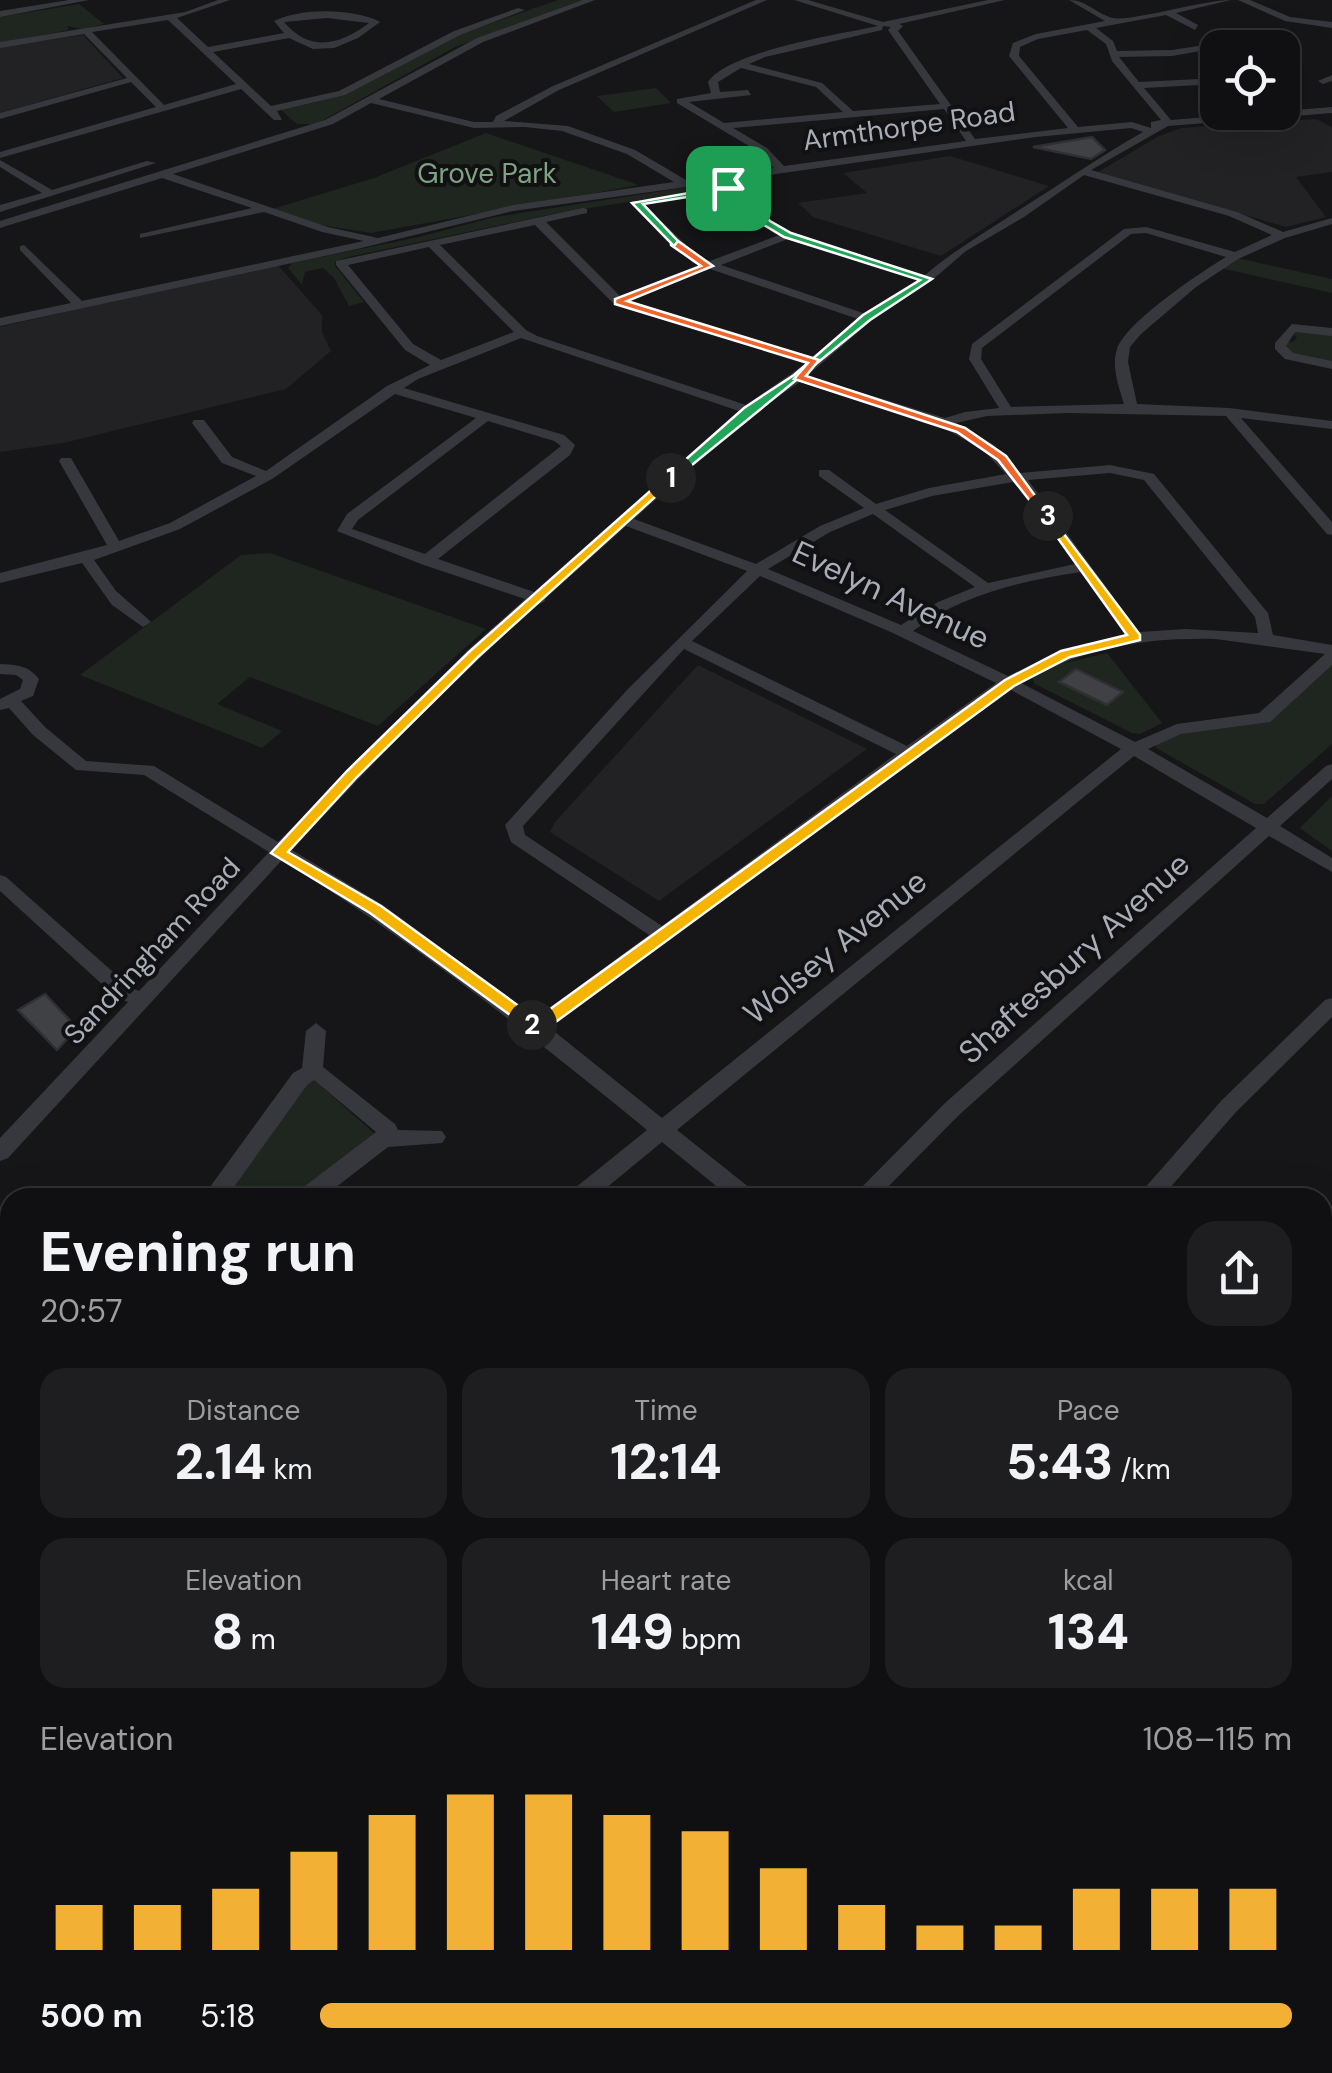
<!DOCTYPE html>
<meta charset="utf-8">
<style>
body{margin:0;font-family:"DM Sans",sans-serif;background:#1e1e20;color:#f1f3f6;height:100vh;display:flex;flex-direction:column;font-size:38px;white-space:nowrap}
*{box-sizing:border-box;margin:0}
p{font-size:32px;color:#9c9d9f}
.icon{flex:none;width:55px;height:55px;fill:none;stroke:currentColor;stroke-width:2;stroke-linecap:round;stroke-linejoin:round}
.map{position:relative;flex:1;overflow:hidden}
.drawer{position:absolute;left:0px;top:1188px;width:1332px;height:888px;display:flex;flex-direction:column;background:#101012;border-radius:30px 30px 0 0;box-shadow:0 10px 40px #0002,0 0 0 2px #303032}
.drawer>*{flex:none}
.controls{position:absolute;left:1200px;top:30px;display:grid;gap:20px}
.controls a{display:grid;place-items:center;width:100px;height:100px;border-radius:20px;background:#101012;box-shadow:0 10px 40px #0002,0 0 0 2px #303032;font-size:50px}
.pin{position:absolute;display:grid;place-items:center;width:85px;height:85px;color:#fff;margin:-42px;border-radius:20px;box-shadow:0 5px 15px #0006}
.km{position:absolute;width:50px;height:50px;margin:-25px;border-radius:50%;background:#222;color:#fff;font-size:28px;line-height:50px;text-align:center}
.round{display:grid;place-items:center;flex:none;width:105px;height:105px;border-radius:30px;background:#1e1e20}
.summary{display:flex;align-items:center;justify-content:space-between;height:170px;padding:0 40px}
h1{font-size:55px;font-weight:800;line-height:75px}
.stats{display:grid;grid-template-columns:repeat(3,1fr);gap:15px;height:170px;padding:10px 40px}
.stats div{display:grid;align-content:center;border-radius:25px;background:#1e1e20;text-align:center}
.stats b{font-size:50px;font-weight:800}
.stats small{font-size:28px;font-weight:400}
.stats p{font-size:28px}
.chart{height:280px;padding:20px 40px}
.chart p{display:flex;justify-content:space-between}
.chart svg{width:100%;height:180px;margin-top:10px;stroke:#f2b134;stroke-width:6}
ul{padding:0 40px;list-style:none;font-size:32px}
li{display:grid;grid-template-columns:160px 120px 1fr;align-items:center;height:75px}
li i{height:25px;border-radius:12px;background:#f2b134}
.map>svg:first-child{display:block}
.built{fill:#222225}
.green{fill:#1e261f}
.building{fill:#404145;stroke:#303034;stroke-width:2.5}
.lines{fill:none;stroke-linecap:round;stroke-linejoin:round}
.minor{fill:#37383d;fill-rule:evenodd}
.highway{fill:#63666e;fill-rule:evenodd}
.split-1{fill:#22a559;stroke:#fff;stroke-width:2.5}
.split-2{fill:#f5b400;stroke:#fff;stroke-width:2.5}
.split-3{fill:#f5b400;stroke:#fff;stroke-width:2.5}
.split-4{fill:#f0652b;stroke:#fff;stroke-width:2.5}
.split-5{fill:#22a559;stroke:#fff;stroke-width:2.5}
.labels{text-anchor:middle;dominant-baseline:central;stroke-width:8;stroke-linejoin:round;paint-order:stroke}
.far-street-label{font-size:28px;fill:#a8adb8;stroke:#111113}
.far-park-label{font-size:28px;fill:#7fa381;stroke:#111113}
.street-label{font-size:32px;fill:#a8adb8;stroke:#111113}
</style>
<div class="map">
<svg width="1332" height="2073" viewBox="0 0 1332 2073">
<rect width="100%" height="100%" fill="#161618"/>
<g class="built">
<path d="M83,35L123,78L0,113V47Z"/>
<path d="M1316,119L1332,127V172L1296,177L1326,217L1286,227L1098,172L1159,136L1181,128Z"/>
<path d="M950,156L1049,186L941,256L813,217L798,203L867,193L843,173Z"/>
<path d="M276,263L322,315V332L331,351L286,389L63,443L0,452V327Z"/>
<path d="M698,665L867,749L659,901L550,832L555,822Z"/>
<path d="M251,2065H1154L1139,2073H254Z"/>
</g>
<g class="green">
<path d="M558,0H585L455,47L316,124H297L281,110L320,101L455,36Z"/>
<path d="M79,4L104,24L83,29L67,26L69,30L0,43V17Z"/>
<path d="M656,88L671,103L614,112L597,96Z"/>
<path d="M486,133L639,185L371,233L309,223L269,210L374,178Z"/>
<path d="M714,183L720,187L553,214L348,257L335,262V266L364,302L349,306L334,278L323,268L305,272L302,285L288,268L292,263L419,237L495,217Z"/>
<path d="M1237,258L1332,279V293L1220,268Z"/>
<path d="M1293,330L1332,335V364L1285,351L1287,341L1293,342L1297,337L1292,334Z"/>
<path d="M270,553L486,629L378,726L250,677L217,704L282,731L262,748L80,675L241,555Z"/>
<path d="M1107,653L1162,723L1140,734L1132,733L1035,684L1032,678L1056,665Z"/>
<path d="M1332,665V744L1264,804H1255L1156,748V744L1174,734L1258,723Z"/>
<path d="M1332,796V851L1300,828Z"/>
<path d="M313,1079L375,1134L291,1197L218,1198L306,1082Z"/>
</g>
<g class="building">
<path d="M1092,137L1105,150L1091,159L1033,147Z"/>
<path d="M1076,669L1123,692L1107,705L1059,682Z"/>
<path d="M45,994L77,1028L57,1050L18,1010Z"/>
</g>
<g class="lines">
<g class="minor">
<path d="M69,0H89L0,17V11Z"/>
<path d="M218,0H230L177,18L208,47L284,33L274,21C301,8 353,8 380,22L358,38L334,48L313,49L289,38L213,52L271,106L339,91L454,31L518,8L525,10L460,35L345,95L277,111L282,120H274L241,89L0,158V152L156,107L131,82L0,119V113L127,78L84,34L0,48V42L185,12ZM327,18L369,23C340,45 310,53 284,22ZM168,20L236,84L164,105L92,32Z"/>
<path d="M583,0H595L483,42L379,99L474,122H493L496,116L553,86L756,0H767L559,90L504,121L568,126L635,150L686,180L774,168L759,152L677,103V99L711,93L708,82C729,51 840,34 878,26L794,0H808L883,22L988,0H1005L899,24L903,26L898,31L975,139L1068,128L1009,56L1013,43L1036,34L1105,21L1069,0C1087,0 1096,14 1113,18C1130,22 1203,0 1231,0L1176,13L1198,25L1195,30L1166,15L1096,28L1113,41L1117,51L1172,50L1237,40L1234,45L1172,56L1119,57L1139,82L1218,78V84L1144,88L1171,120L1332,107V113L1168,126L1091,170L1237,212L1283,232L1332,218V224L1285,238L1238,259L1196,287L1141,334L1130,347L1128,362L1137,404L1229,408L1332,421V429L1241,418L1332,522V535L1327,534L1226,416L1068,413L987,416L956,423L994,445L1020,473L1110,465L1154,474L1268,613L1273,635L1332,645V665L1270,722L1181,734L1148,749L1267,818L1326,766L1332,764V779L1280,826L1332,858V872L1269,836L959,1115L877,1198H851L945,1103L1256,828L1134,756L677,1130L755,1192L758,1198H731L662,1142L594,1198H567L570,1192L647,1130C530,1034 411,940 282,860L8,1158L0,1161V1138L128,1002L116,997L0,891V875L6,877L130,987L139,991L269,852L144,775L76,770L33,735L9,708L0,710V699L20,689L23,680L16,675L0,674V664C17,665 28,665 39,679L33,696L21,701L45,727L86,761L154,766L278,842L467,651L525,599L421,564L337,531L347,514L476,418L395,394L272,479L180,529L94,560L116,591L148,619L151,622L143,627L112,605L82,563L0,583V573L107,545L59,461L61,458H71L119,541L170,523L256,476L222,463L192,423L194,420H204L232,457L266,471L387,386L430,365L405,350L336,265V261L583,208L587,209V213L546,222L620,296L699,265L693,263L632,205V201H640L701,259L710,261L779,235L763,225L715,183L513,211L357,249L0,326V318L71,303L20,250V246L24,245L82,301L364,241L322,232L264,212L140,238V234L252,208L162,178L0,228V221L325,120L477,38ZM883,26L891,27L888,30L940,104L853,111L822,83L749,64L765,57L882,30ZM1087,30L1106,44L1112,61L1161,120L1151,122V128L1132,122L1078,127L1019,56L1020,47L1038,39ZM741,68L816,87L843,112L724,123L689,102L751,95L748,90L720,92L718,82ZM371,103L474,128L525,127L562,131L627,154L674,182L513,205L378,238L328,227L173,174L333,124ZM944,109L966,141L784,166L767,148L733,128ZM1131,128L1143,132C1099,157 1059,185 1016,212C985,233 954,250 925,275L792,233L771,221L726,181L1036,137ZM1084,175L1229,216L1272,235L1235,252L1146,227L1124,229L972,344L969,359L999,408L965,412L945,418L807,376L871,321L931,281L966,251L1024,217ZM535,225L614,304L805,364L746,405L537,336L526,330L440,245ZM1146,233L1226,257C1201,272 1126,322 1117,349C1111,367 1119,387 1124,404L1011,407L981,359L982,348L1131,234ZM788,239L918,280L866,314L721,265ZM429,247L514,332L441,360L413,344L348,265ZM710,269L858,319L812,358L629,301ZM521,338L739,411L534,592L438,559L570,455L575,445L564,435L404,388L418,379ZM800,382L941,426L984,451L1006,474L929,488L876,504L829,470H819V476L864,508L820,526L756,564L634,519L753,413ZM488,421L554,441L561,446L425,554L352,529L358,520ZM1110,473L1144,480L1255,617L1258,633L1186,629L1139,632L1028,480ZM1013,482L1029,498L1075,564L988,583L885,510L932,496ZM873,514L975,587L938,602L901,625L768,569L830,532ZM626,526L747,571L627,690L505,825L511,842L649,935L536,1018L383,905L292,850C371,764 452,681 539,604L544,602L546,598ZM1081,572L1125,634L1060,651L1008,676L913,631C963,594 1021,581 1081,572ZM760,576L893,633L996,683L907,746L692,641ZM1216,639L1325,654L1259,713L1177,724L1135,742L1021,683C1083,648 1145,637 1216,639ZM684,649L896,754L662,926L525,835L523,826ZM1009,689L1121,749L662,1118L550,1028L946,732Z"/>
<path d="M1238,0H1250L1290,17L1332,22V28L1285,21Z"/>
<path d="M1332,75V81L1323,84L1318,81Z"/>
<path d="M0,160L52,190L147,161L156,163L0,212V205L42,193L0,167Z"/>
<path d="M1292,324L1332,328V336L1295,332L1286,346L1293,353L1332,361V369L1285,359L1275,349V343Z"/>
<path d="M1332,998V1017L1236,1112L1161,1198H1136L1222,1100L1325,1000Z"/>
<path d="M316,1023L326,1031L323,1067L395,1124L398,1130L442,1131L446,1137L442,1143L388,1147L322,1198H294L297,1192L376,1132L314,1080L307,1085L226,1198H202L293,1073L302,1068L306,1031Z"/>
<path d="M1332,1308V1335L1322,1340V1313Z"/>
<path d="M1322,1634L1332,1638V1667L1322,1663Z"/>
<path d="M0,1708L10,1713V1751L0,1746Z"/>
<path d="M232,2065H266L270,2073H236Z"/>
</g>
<g class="highway">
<path d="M1332,1966V2014L1322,2018V1970Z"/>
<path d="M1322,2044L1332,2048V2073H1281L1284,2065H1322Z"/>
<path d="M1186,2065H1241L1238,2073H1183Z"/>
</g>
</g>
<path class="split-1" d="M731,187L770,221L791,233L932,279L870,320L671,482L667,476L744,408L794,375L863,315L920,280L784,237L764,225L724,188Z"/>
<path class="split-2" d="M667,476L676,478L478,657L357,777L288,852L381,906L538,1020L540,1025L532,1031L370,913L271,853L347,771L469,652Z"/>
<path class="split-3" d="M1048,513L1140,635V640L1070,657L1014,686L542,1032L526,1029V1020H535L1005,680L1061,651L1127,635L1042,516Z"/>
<path class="split-4" d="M671,241H678L713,266L627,301L819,360L806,376L965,428L1006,456L1052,519H1044L998,460L957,432L794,379L808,363L615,304V299L701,266L671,245Z"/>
<path class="split-5" d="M728,186L731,190L643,204L678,241L674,246L632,203Z"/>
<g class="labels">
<g class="far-street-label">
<text transform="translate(909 126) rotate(-8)">Armthorpe Road</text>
<text transform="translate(152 951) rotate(-47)">Sandringham Road</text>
</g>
<g class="far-park-label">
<text x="487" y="173">Grove Park</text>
</g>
<g class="street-label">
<text transform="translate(891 595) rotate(25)">Evelyn Avenue</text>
<text transform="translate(835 947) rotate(-39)">Wolsey Avenue</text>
<text transform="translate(1074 958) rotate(-42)">Shaftesbury Avenue</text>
</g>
</g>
</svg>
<div class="controls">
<a><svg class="icon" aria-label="locate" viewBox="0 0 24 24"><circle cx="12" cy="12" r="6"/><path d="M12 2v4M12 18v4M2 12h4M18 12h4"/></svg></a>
</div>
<div class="pin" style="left:728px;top:188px;background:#1e9e55"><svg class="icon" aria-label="arrive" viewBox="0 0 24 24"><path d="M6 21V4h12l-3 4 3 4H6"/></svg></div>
<b class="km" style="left:671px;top:478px">1</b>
<b class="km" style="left:532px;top:1025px">2</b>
<b class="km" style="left:1048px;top:516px">3</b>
<section class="drawer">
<div class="summary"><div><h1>Evening run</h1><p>20:57</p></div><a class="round"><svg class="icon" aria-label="share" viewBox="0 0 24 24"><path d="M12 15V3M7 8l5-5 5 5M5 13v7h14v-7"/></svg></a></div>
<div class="stats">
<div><p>Distance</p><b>2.14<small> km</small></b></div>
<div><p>Time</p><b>12:14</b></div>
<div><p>Pace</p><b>5:43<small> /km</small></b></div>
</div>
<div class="stats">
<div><p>Elevation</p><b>8<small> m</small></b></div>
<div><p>Heart rate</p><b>149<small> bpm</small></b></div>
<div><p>kcal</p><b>134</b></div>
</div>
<div class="chart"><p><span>Elevation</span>108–115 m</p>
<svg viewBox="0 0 160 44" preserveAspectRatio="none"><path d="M5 44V33M15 44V33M25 44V29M35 44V20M45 44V11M55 44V6M65 44V6M75 44V11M85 44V15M95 44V24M105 44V33M115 44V38M125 44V38M135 44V29M145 44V29M155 44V29"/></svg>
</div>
<ul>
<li><b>500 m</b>5:18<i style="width:100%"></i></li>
</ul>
</section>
</div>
